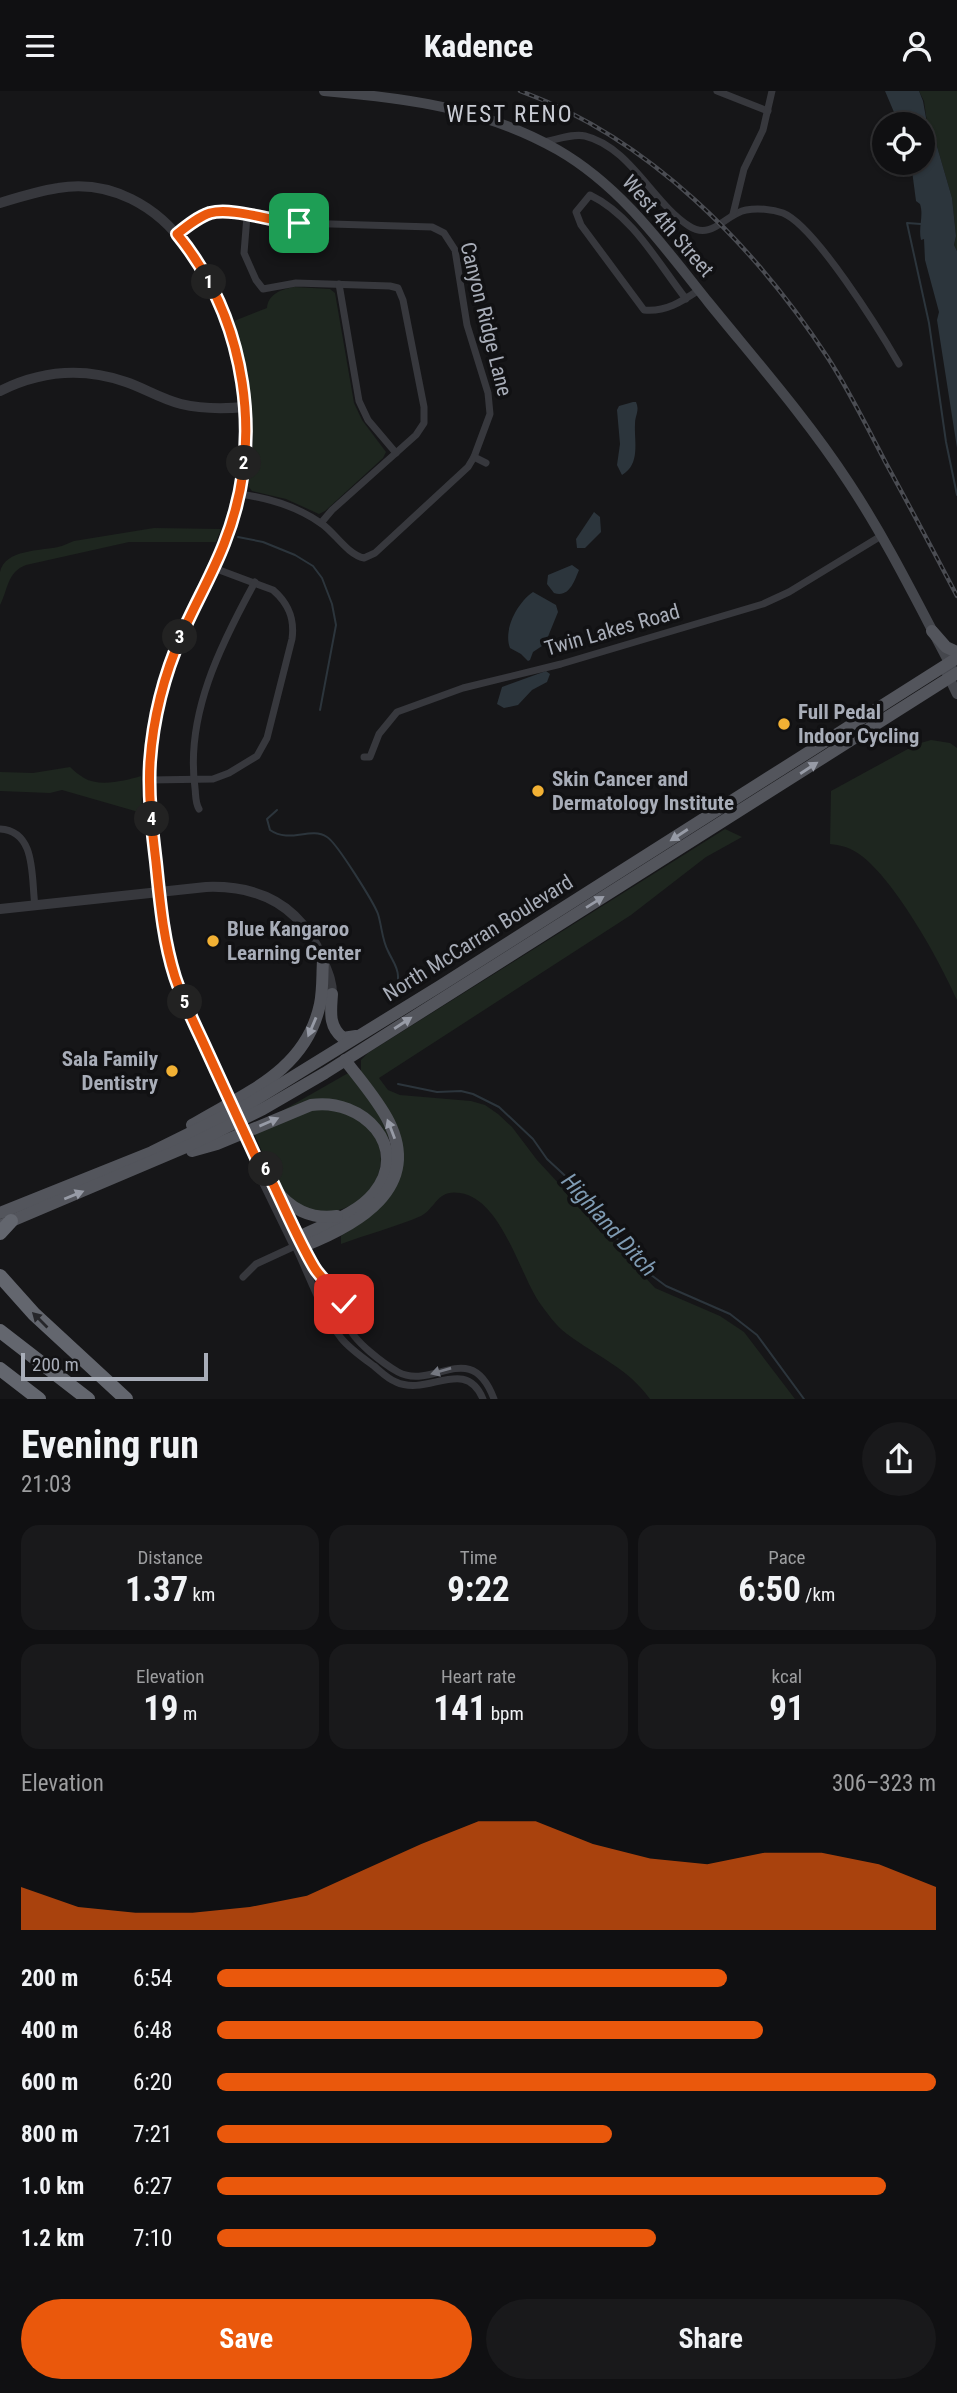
<!DOCTYPE html>
<meta charset="utf-8">
<style>
body{margin:0;font-family:"Roboto Condensed",sans-serif;background:#19191b;color:#f1f3f6;height:100vh;display:flex;flex-direction:column;font-size:26px;white-space:nowrap}
*{box-sizing:border-box;margin:0}
p{font-size:23px;color:#9c9d9f}
.icon{flex:none;width:38px;height:38px;fill:none;stroke:currentColor;stroke-width:2;stroke-linecap:round;stroke-linejoin:round}
.map{position:relative;height:1308px;overflow:hidden}
.details{display:flex;flex-direction:column;background:#101012;flex:1}
.details>*{flex:none}
.buttons{position:absolute;left:872px;top:21px;display:grid;gap:14px}
.buttons a{display:grid;place-items:center;width:63px;height:63px;border-radius:50%;background:#101012;box-shadow:0 2px 5px #0004,0 0 0 2px #303032;font-size:35px}
.scale{position:absolute;left:21px;bottom:18px;width:187px;box-sizing:border-box;padding-left:7px;border:4px solid #a8adb8;border-top:0;font-size:19px;line-height:24px;white-space:nowrap;color:#a8adb8;-webkit-text-stroke:5px #111113;paint-order:stroke}
.pin{position:absolute;display:grid;place-items:center;width:60px;height:60px;color:#fff;margin:-30px;border-radius:14px;box-shadow:0 4px 10px #0006}
.km{position:absolute;width:35px;height:35px;margin:-18px;border-radius:50%;background:#222;color:#fff;font-size:19px;line-height:35px;text-align:center}
.round{display:grid;place-items:center;flex:none;width:74px;height:74px;border-radius:37px;background:#19191b}
.overview{display:flex;align-items:center;justify-content:space-between;height:119px;padding:0 21px}
h1{font-size:38px;font-weight:700;line-height:52px}
.metrics{display:grid;grid-template-columns:repeat(3,1fr);gap:10px;height:119px;padding:7px 21px}
.metrics div{display:grid;align-content:center;border-radius:18px;background:#19191b;text-align:center}
.metrics b{font-size:35px;font-weight:700}
.metrics small{font-size:19px;font-weight:400}
.metrics p{font-size:19px}
.chart{height:196px;padding:14px 21px}
.chart p{display:flex;justify-content:space-between}
.chart svg{width:100%;height:126px;margin-top:7px;fill:#ea580c;opacity:.7}
.action{display:flex;gap:14px;margin-top:auto;padding:14px 21px}
.action a{flex:1;height:80px;border-radius:42px;background:#ea580c;color:#fff;font-size:28px;font-weight:700;line-height:80px;text-align:center}
.action a+a{background:#19191b;color:#f1f3f6}
ul{padding:0 21px;list-style:none;font-size:23px}
li{display:grid;grid-template-columns:112px 84px 1fr;align-items:center;height:52px}
li i{height:18px;border-radius:9px;background:#ea580c}
header{display:flex;justify-content:space-between;align-items:center;height:91px;padding:0 21px;background:#101012;font-size:32px;font-weight:700}
.map>svg:first-child{display:block}
.green{fill:#1e261f}
.water{fill:#2c353c}
.lines{fill:none;stroke-linecap:round;stroke-linejoin:round}
.stream{stroke:#2c353c;stroke-width:2}
.minor{stroke:#37383d;stroke-width:7}
.tertiary{stroke:#37383d;stroke-width:10}
.secondary{stroke:#45474d;stroke-width:10}
.primary{stroke:#53555c;stroke-width:12}
.motorway{stroke:#63666e;stroke-width:14}
.rail-casing{stroke:#4a4c52;stroke-width:4.5}
.rail{stroke:#111113;stroke-width:2;stroke-dasharray:5;stroke-linecap:butt}
.tertiary-bridge{stroke:#37383d;stroke-width:10}
.oneway{fill:#979ba6}
.oneway2{fill:#26262a}
.oneway3{fill:#757881}
.route-casing{stroke:#fff;stroke-width:14}
.route{stroke:#ea580c;stroke-width:9}
.poi-dot{fill:#f2b134;stroke:#111113;stroke-width:2.5}
.labels{text-anchor:middle;dominant-baseline:central;stroke-width:7;stroke-linejoin:round;paint-order:stroke}
.street-label{font-size:21px;fill:#a8adb8;stroke:#111113}
.poi-label{font-size:21px;font-weight:bold;fill:#a8adb8;stroke:#111113;text-anchor:start}
.neighbourhood-label{font-size:23px;letter-spacing:2px;fill:#c9ccd4;stroke:#111113}
.water-label{font-size:23px;font-style:italic;fill:#7f9bb3;stroke:#111113}
</style>
<header><svg class="icon" aria-label="menu" viewBox="0 0 24 24"><path d="M4 6h16M4 12h16M4 18h16"/></svg>Kadence<svg class="icon" aria-label="person" viewBox="0 0 24 24"><circle cx="12" cy="8" r="4"/><path d="M4 21q1-7 8-7t8 7"/></svg></header>
<div class="map">
<svg width="957" height="1308" viewBox="0 0 957 1308">
<rect width="100%" height="100%" fill="#161618"/>
<g class="green">
<path d="M919,0H957V160L954,154L956,145L952,107L936,52L928,38L924,10Z"/>
<path d="M294,196L330,198L335,202L354,312L362,329L386,361L383,367L325,420L319,423L286,408L252,400L248,395C249,380 252,366 253,351C254,309 246,270 234,230L267,217C268,203 282,198 294,196Z"/>
<path d="M154,437L221,438L216,451H129L26,474C7,481 8,499 0,514C0,504 0,491 0,481C5,458 41,460 58,456C63,455 68,452 74,450Z"/>
<path d="M931,649L950,652L957,657V909C940,870 892,783 856,761C848,756 840,754 830,753L831,700L917,653Z"/>
<path d="M70,676C74,680 79,684 84,687C99,696 125,690 141,685L142,722L62,699L50,702L0,700V681L33,682Z"/>
<path d="M725,738L742,746L706,766L631,824L379,987L388,999L400,1004L471,1010L485,1014L498,1023L512,1036L537,1069L655,1197L720,1225L744,1241L795,1308H650C628,1277 596,1265 567,1243C556,1235 547,1222 539,1211C519,1181 501,1108 460,1102C437,1098 436,1117 421,1125C396,1136 367,1143 341,1153V1145L367,1128L384,1112L401,1063L361,981V969L368,962Z"/>
<path d="M350,981L390,1039L387,1056L347,1014L266,1029Z"/>
<path d="M328,1017C338,1020 356,1023 363,1030C415,1080 342,1150 291,1108C273,1092 264,1063 254,1043L305,1020Z"/>
</g>
<g class="water">
<path d="M885,0H919L923,10L928,38L936,52L952,107L956,145L954,154L957,160V357L937,229L939,221L925,169L924,148L921,149C918,136 924,125 920,113L916,110L911,72H922V33H899Z"/>
<path d="M633,311H636C640,320 635,324 635,333C634,350 641,373 622,384L617,374L620,353L617,319L619,315Z"/>
<path d="M594,421L600,426L601,441L585,457H577L576,448Z"/>
<path d="M572,474L579,479C574,491 569,507 554,502L547,493L548,484Z"/>
<path d="M533,501L556,514L558,521L545,553L533,561L530,569L528,570L521,563L510,557C503,539 517,512 533,501Z"/>
<path d="M546,580L550,583L547,591L532,599L518,614L504,617L497,613L502,596Z"/>
</g>
<g class="lines">
<g class="stream">
<path d="M921,133L907,132L929,232L946,351L957,404"/>
<path d="M238,446L263,451L295,464L313,475L322,487L332,513L336,534L320,619"/>
<path d="M277,719L267,728L270,739C290,753 310,735 327,746C337,752 374,812 378,823C382,836 382,849 388,860C392,869 398,876 398,885C399,894 395,904 392,912"/>
<path d="M398,993L437,1001L461,1000L473,1003L499,1016L533,1048L547,1068L574,1093L604,1133L647,1181L666,1195L730,1223L757,1244L804,1308"/>
</g>
<g class="minor">
<path d="M717,0L768,20"/>
<path d="M543,51C556,49 573,42 585,45C630,56 653,112 689,135C712,150 725,123 746,119C757,117 772,118 783,122C815,135 880,240 899,273"/>
<path d="M733,123L744,78L763,39L772,0"/>
<path d="M247,125L244,162L256,189L263,198L296,192L390,195L398,197L403,209L424,316V332L416,344L332,419L321,432"/>
<path d="M177,143L200,126L223,121L298,132L432,136L444,142L455,159L467,234L488,302L490,323L474,366L468,376L375,462L364,467C348,464 335,442 322,433C297,415 269,407 239,403"/>
<path d="M339,193L359,310L368,329L396,362"/>
<path d="M686,208C658,172 632,124 590,104L576,121L581,134L644,219C666,221 681,211 699,199"/>
<path d="M474,366L486,372"/>
<path d="M364,666H370L379,643L397,621L463,597L561,573L763,513L789,501L881,445"/>
<path d="M150,689L213,688L229,682L257,665L267,647L292,548C295,527 288,512 273,499L214,477"/>
<path d="M199,718C195,711 196,705 195,697C185,624 221,553 255,491"/>
<path d="M0,738C37,740 31,787 35,815"/>
<path d="M281,1108C292,1132 302,1158 317,1180C324,1191 336,1197 342,1208C346,1216 345,1226 348,1234C353,1250 384,1273 398,1281C433,1300 471,1246 494,1308"/>
<path d="M295,1155C309,1184 322,1222 341,1247C350,1258 363,1267 374,1275C381,1281 388,1288 396,1291C428,1306 465,1265 483,1308"/>
<path d="M243,1186L256,1173L295,1155L296,1151"/>
</g>
<g class="tertiary">
<path d="M0,112C19,106 38,100 58,97C110,88 158,115 187,157C249,244 263,357 223,456C214,478 203,498 193,519C172,564 156,609 151,659C148,697 152,734 156,772C160,810 163,848 175,884C185,918 202,951 217,984"/>
<path d="M0,300C40,280 83,276 126,291C144,297 161,308 181,313C202,318 223,318 245,316"/>
<path d="M0,818L206,796C261,794 301,815 322,867C327,880 332,889 332,903"/>
<path d="M257,1068L259,1081L295,1155H304"/>
<path d="M257,1068L266,1078L275,1097"/>
</g>
<g class="secondary">
<path d="M324,0C407,7 484,17 558,59C622,96 664,156 709,212C757,271 808,329 849,392C888,451 919,515 952,577"/>
<path d="M946,580L957,603"/>
</g>
<g class="primary">
<path d="M932,540L946,556L957,561"/>
<path d="M332,903C331,920 328,935 343,947L356,945"/>
<path d="M192,1034C245,1002 306,980 320,913C323,898 322,884 323,870"/>
<path d="M192,1060L217,1053L311,1014C363,1006 411,1057 374,1102C356,1124 324,1133 299,1146"/>
<path d="M275,1097C289,1118 312,1129 337,1125"/>
<path d="M0,1122L152,1061L247,1014L440,895L957,567"/>
<path d="M2,1134L186,1056L263,1018L325,982L957,582"/>
<path d="M304,1155C357,1134 422,1098 389,1031C378,1009 360,989 345,969"/>
</g>
<g class="motorway">
<path d="M0,1142L11,1130"/>
<path d="M0,1185L34,1223L126,1308"/>
<path d="M0,1240L88,1308"/>
<path d="M0,1278L39,1308"/>
</g>
<defs>
<path id="rail" d="M520,0C649,47 754,154 828,267C850,301 868,338 887,374C911,418 934,461 957,505"/>
</defs>
<use href="#rail" class="rail-casing"/>
<use href="#rail" class="rail"/>
<path class="tertiary-bridge" d="M217,984L257,1068"/>
</g>
<defs><path id="oneway-solid" d="M-6-.8H1V-3.2L6.5 0L1 3.2V.8H-6Z" transform="scale(1.75)"/></defs>
<g class="oneway">
<use href="#oneway-solid" transform="translate(809 677) rotate(-33)"/>
<use href="#oneway-solid" transform="translate(679 744) rotate(147)"/>
<use href="#oneway-solid" transform="translate(595 811) rotate(-32)"/>
<use href="#oneway-solid" transform="translate(403 932) rotate(-33)"/>
<use href="#oneway-solid" transform="translate(312 936) rotate(113)"/>
<use href="#oneway-solid" transform="translate(269 1031) rotate(-23)"/>
<use href="#oneway-solid" transform="translate(391 1038) rotate(-111)"/>
<use href="#oneway-solid" transform="translate(74 1104) rotate(-22)"/>
</g>
<use class="oneway2" href="#oneway-solid" transform="translate(40 1229) rotate(-135)"/>
<use class="oneway3" href="#oneway-solid" transform="translate(441 1280) rotate(164)"/>
<g class="lines">
<defs>
<path id="route" d="M299,132C273,131 233,116 210,122C198,126 187,135 177,143C247,229 265,350 224,453C212,484 195,513 182,543C164,584 153,627 150,671C148,704 152,738 156,771C160,810 163,848 175,886C182,907 192,928 202,949C220,989 239,1029 257,1069L266,1078C282,1110 296,1145 314,1176C322,1190 337,1198 344,1213"/>
</defs>
<use href="#route" class="route-casing"/>
<use href="#route" class="route"/>
</g>
<g class="poi-dot">
<circle cx="784" cy="633" r="7"/>
<circle cx="538" cy="700" r="7"/>
<circle cx="213" cy="850" r="7"/>
<circle cx="172" cy="980" r="7"/>
</g>
<g class="labels">
<g class="street-label">
<text transform="translate(668 135) rotate(49)">West 4th Street</text>
<text transform="translate(486 228) rotate(76)">Canyon Ridge Lane</text>
<text transform="translate(612 539) rotate(-16)">Twin Lakes Road</text>
<text transform="translate(478 847) rotate(-32)">North McCarran Boulevard</text>
</g>
<g class="poi-label">
<text x="798" y="621">Full Pedal<tspan x="798" dy="24">Indoor Cycling</tspan></text>
<text x="552" y="688">Skin Cancer and<tspan x="552" dy="24">Dermatology Institute</tspan></text>
<text x="227" y="838">Blue Kangaroo<tspan x="227" dy="24">Learning Center</tspan></text>
<text x="158" y="968" text-anchor="end">Sala Family<tspan x="158" dy="24">Dentistry</tspan></text>
</g>
<g class="neighbourhood-label">
<text x="510" y="23">WEST RENO</text>
</g>
<g class="water-label">
<text transform="translate(609 1134) rotate(48)">Highland Ditch</text>
</g>
</g>
</svg>
<div class="buttons">
<a><svg class="icon" aria-label="locate" viewBox="0 0 24 24"><circle cx="12" cy="12" r="6"/><path d="M12 2v4M12 18v4M2 12h4M18 12h4"/></svg></a>
</div>
<div class="scale">200 m</div>
<div class="pin" style="left:299px;top:132px;background:#1e9e55"><svg class="icon" aria-label="arrive" viewBox="0 0 24 24"><path d="M6 21V4h12l-3 4 3 4H6"/></svg></div>
<div class="pin" style="left:344px;top:1213px;background:#d93025"><svg class="icon" aria-label="check" viewBox="0 0 24 24"><path d="M5 12l5 5 9-10"/></svg></div>
<b class="km" style="left:209px;top:191px">1</b>
<b class="km" style="left:244px;top:372px">2</b>
<b class="km" style="left:180px;top:546px">3</b>
<b class="km" style="left:152px;top:728px">4</b>
<b class="km" style="left:185px;top:911px">5</b>
<b class="km" style="left:266px;top:1078px">6</b>
</div>
<section class="details">
<div class="overview"><div><h1>Evening run</h1><p>21:03</p></div><a class="round"><svg class="icon" aria-label="share" viewBox="0 0 24 24"><path d="M12 15V3M7 8l5-5 5 5M5 13v7h14v-7"/></svg></a></div>
<div class="metrics">
<div><p>Distance</p><b>1.37<small> km</small></b></div>
<div><p>Time</p><b>9:22</b></div>
<div><p>Pace</p><b>6:50<small> /km</small></b></div>
</div>
<div class="metrics">
<div><p>Elevation</p><b>19<small> m</small></b></div>
<div><p>Heart rate</p><b>141<small> bpm</small></b></div>
<div><p>kcal</p><b>91</b></div>
</div>
<div class="chart"><p><span>Elevation</span>306–323 m</p>
<svg viewBox="0 0 160 44" preserveAspectRatio="none"><path d="M0 44V29L10 36L20 38L30 38L40 36L50 32L60 23L70 14L80 6L90 6L100 14L110 19L120 21L130 17L140 17L150 21L160 29V44z"/></svg>
</div>
<ul>
<li><b>200 m</b>6:54<i style="width:71%"></i></li>
<li><b>400 m</b>6:48<i style="width:76%"></i></li>
<li><b>600 m</b>6:20<i style="width:100%"></i></li>
<li><b>800 m</b>7:21<i style="width:55%"></i></li>
<li><b>1.0 km</b>6:27<i style="width:93%"></i></li>
<li><b>1.2 km</b>7:10<i style="width:61%"></i></li>
</ul>
<div class="action"><a>Save</a><a>Share</a></div>
</section>
